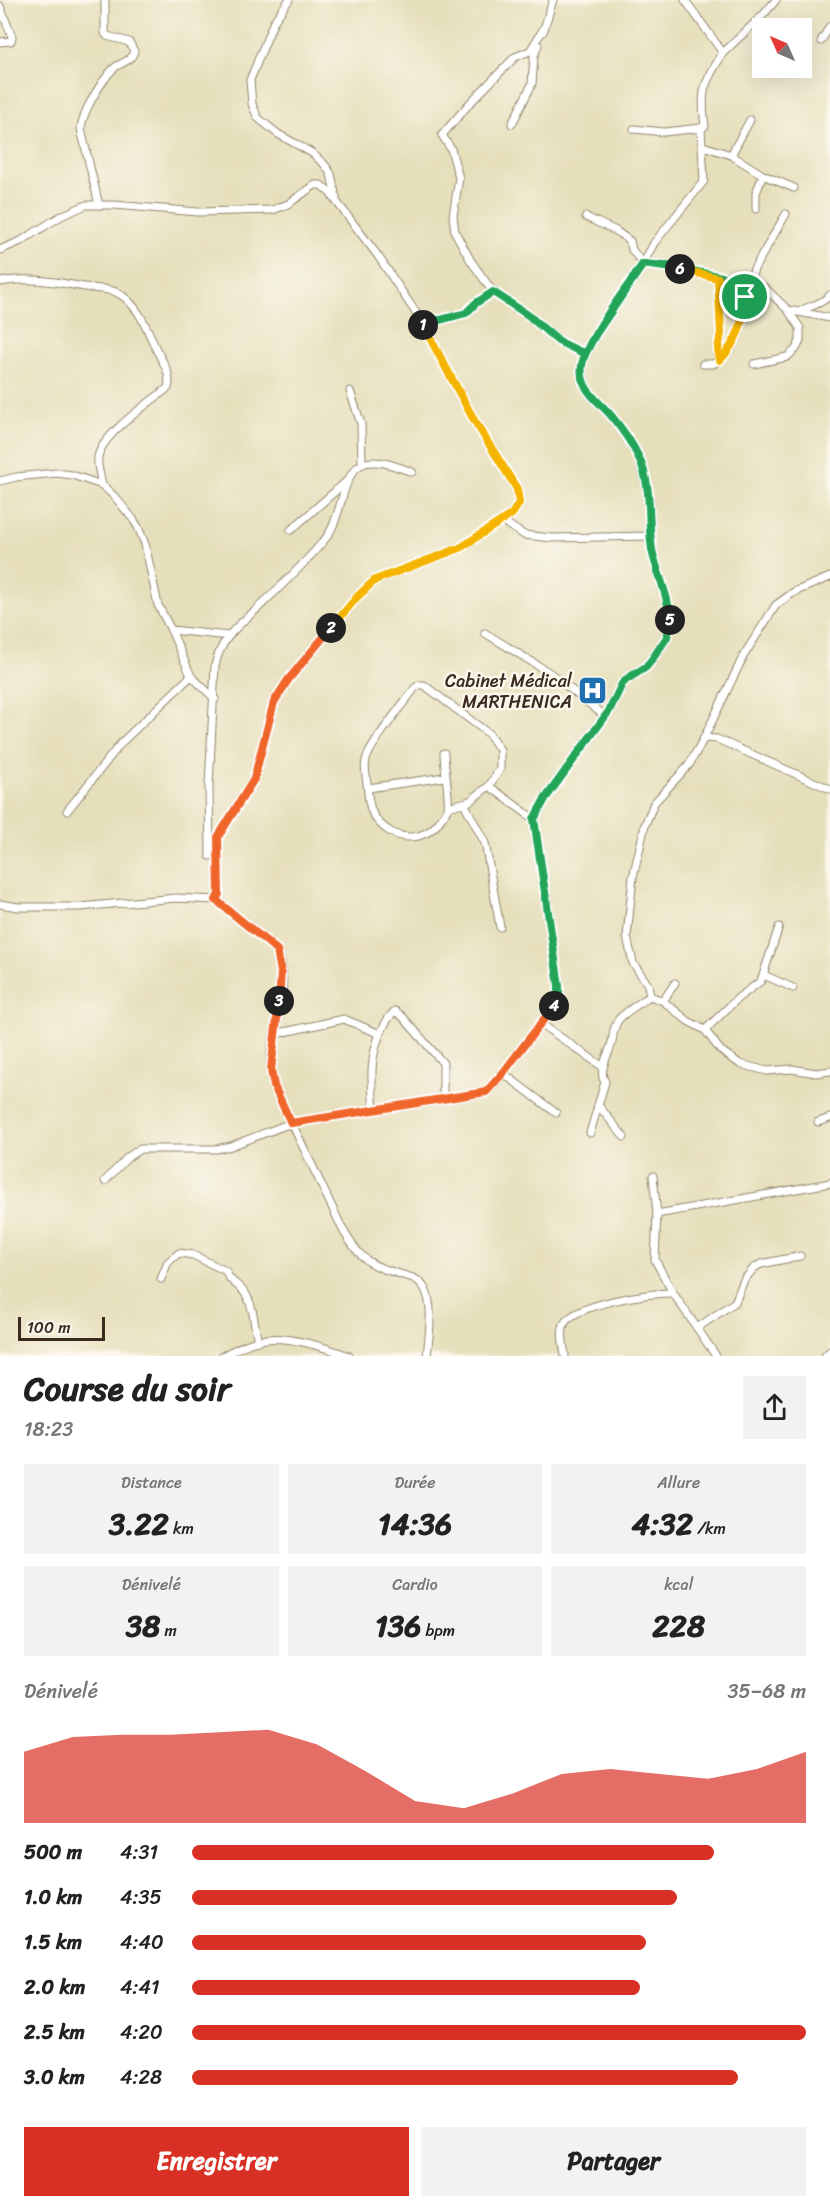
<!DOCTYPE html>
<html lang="fr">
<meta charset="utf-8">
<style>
body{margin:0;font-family:Sriracha,sans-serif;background:#f2f2f2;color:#222;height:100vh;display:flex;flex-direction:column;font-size:22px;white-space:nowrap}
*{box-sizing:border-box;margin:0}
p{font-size:20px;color:#767676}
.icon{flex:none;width:33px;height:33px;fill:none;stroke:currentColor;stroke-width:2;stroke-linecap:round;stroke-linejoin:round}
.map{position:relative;height:1356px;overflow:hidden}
.details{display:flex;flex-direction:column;background:#fff;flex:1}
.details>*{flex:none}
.needle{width:39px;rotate:315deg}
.fabs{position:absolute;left:752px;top:18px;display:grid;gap:12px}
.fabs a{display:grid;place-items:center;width:60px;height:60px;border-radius:0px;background:#fff;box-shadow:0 6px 24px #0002;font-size:30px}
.scale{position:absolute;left:18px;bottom:15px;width:87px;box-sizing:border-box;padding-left:6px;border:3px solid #3b2a1e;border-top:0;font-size:16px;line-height:21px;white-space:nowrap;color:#3b2a1e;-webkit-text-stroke:4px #fbf7ec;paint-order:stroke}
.pin{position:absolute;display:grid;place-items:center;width:51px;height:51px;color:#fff;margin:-26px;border:3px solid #fff;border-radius:50%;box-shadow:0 2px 6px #0007}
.km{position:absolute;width:30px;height:30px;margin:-15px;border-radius:50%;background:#222;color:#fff;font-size:16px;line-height:30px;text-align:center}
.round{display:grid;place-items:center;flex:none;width:63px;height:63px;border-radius:0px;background:#f2f2f2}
.overview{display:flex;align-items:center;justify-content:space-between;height:102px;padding:0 24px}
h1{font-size:33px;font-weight:800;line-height:45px}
.stats{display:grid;grid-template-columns:repeat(3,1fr);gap:9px;height:102px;padding:6px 24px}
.stats div{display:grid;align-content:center;border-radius:0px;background:#f2f2f2;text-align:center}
.stats b{font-size:30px;font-weight:800}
.stats small{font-size:16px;font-weight:400}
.stats p{font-size:16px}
.chart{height:168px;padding:12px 24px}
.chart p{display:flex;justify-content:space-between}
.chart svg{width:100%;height:108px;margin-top:6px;fill:#d93025;opacity:.7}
.button{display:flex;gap:12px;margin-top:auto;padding:12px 24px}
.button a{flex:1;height:69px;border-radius:0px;background:#d93025;color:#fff;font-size:24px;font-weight:800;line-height:69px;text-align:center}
.button a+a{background:#f2f2f2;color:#222}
ul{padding:0 24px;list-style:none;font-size:20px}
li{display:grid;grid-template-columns:96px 72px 1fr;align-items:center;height:45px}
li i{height:15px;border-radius:8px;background:#d93025}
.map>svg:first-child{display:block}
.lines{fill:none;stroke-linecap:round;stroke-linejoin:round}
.minor-casing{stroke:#90846c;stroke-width:9}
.minor{stroke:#fff;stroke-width:7}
.split-1-casing{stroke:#fff;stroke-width:12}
.split-2-casing{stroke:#fff;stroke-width:12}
.split-3-casing{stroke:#fff;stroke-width:12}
.split-4-casing{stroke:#fff;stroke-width:12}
.split-5-casing{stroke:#fff;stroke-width:12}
.split-6-casing{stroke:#fff;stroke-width:12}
.split-7-casing{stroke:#fff;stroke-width:12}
.split-1{stroke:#22a559;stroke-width:8}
.split-2{stroke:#f5b400;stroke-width:8}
.split-3{stroke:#f0652b;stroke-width:8}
.split-4{stroke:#f0652b;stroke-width:8}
.split-5{stroke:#22a559;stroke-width:8}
.split-6{stroke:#22a559;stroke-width:8}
.split-7{stroke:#f5b400;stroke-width:8}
.labels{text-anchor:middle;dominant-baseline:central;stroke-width:5;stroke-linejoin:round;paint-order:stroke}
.poi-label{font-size:18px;fill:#3b2a1e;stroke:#fbf7ec;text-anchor:end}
</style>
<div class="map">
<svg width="830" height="1356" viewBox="0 0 830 1356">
<rect width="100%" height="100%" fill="#fbf7ec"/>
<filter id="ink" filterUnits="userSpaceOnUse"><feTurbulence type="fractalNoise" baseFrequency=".0167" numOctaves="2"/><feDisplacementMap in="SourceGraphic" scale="12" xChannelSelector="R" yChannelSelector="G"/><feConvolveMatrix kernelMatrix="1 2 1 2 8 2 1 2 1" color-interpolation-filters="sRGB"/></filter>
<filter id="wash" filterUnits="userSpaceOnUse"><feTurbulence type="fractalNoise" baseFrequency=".008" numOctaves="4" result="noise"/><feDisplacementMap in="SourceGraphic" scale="24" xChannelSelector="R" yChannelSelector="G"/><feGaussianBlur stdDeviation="1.35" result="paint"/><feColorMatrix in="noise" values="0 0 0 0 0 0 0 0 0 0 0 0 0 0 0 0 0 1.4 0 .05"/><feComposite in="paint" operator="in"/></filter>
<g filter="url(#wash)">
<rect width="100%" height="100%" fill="#e6dfbb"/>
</g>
<g filter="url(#ink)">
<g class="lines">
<defs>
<g id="minor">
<path d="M289,0L274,21L250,80L252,104L258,118L278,134L312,153L325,165L331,174L336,198"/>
<path d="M0,6L12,37L11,41L0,42"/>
<path d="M544,28L530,51L515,57L469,104L442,135L451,149L459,178L453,216L455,232L471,261L493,292L528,315L558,341L585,354"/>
<path d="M543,32L553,0"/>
<path d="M821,41L830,26"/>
<path d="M723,53L764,14L776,0"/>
<path d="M512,124L532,84L534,56L538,45"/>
<path d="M634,129L664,132L701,128"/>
<path d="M703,146L731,155L763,175L794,188"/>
<path d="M731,155L750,120"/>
<path d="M99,205L81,129C82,112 101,82 113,69C121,61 130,64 134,51L129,42L107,36L105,33V0"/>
<path d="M756,209V193L763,175"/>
<path d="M586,217L616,231L630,241L632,250L643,264L667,266L758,285L765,288L788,310L830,318"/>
<path d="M0,250L21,241L61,216L86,205H114L198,212L273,210L288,204L315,185H321L330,193L378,256L420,319L474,420L518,493L519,503L517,508L504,520L460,548L375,581L357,597L288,680L274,702L254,779L218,836L219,894L216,900"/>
<path d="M718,278L721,333L718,349L720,360"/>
<path d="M0,282C32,276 60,283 91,288C100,289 110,289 118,293C139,305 147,329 156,349C162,361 172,374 168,388C150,402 102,434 98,457C97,466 100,475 102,485"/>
<path d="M799,312C809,305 820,306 830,295"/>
<path d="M420,319L440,320L466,313L476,303L493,292"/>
<path d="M703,364H713L720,360L731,349L739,333L745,297L754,269L786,214"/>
<path d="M754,364L787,357L796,349L800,341V328L788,310"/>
<path d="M350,391L361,424L362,464"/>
<path d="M0,481L16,477L56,473L72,475L102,485L115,497L133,519L138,527L145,544L158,605L171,630L191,676L215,699"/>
<path d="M502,521L524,535L552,538L650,536"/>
<path d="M291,530L348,480"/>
<path d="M171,630L229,636"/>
<path d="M485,633L550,673L606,717"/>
<path d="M704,738L717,739L830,789"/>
<path d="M444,753C444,764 450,800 448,808C447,811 443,816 441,819C424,846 388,841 373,814C368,806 368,793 367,783C366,776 364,767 366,760C369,746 405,701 415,688L419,685H424L489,734L500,750V769L489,786L470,801L448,807"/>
<path d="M489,786L534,819"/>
<path d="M368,788L445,777"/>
<path d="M464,803L485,843L500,927"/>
<path d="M67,811L122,742L191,676"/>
<path d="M210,856L209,786L215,666C217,656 222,645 228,637C236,626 248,617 258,608C281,586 305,564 325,539C342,519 341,478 359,466C373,456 398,467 412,472"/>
<path d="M0,904L18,907H80L176,898L216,900L277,950C296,993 260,1043 274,1086L343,1230C364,1267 375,1266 413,1278C438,1288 429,1333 427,1356"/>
<path d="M764,975L793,988"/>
<path d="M650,996L663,1001L688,1021L705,1030L720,1050L740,1064L767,1071L792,1069L816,1073L830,1071"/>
<path d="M663,1001L675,983"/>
<path d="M541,1024L603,1067"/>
<path d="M705,1030L738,998L761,981L779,927"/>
<path d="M275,1034L344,1019L380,1034"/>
<path d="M503,1073L556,1113"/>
<path d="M598,1105L624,1137"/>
<path d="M374,1110C371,1080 369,1053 384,1026C387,1020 390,1015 395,1011L402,1016L443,1063V1099"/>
<path d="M818,1122L830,1118"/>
<path d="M590,1133L605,1082C598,1072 607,1057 611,1046C614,1036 612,1028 619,1019C628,1010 640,1003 650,996L648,985L633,963L627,937L633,877L645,825L654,803L689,765L704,738L744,655L776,605L794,592L830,577"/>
<path d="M653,1176L657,1214L655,1260L673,1293L697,1328"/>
<path d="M105,1181L128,1157L140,1149H216L231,1146L291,1123L480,1094L490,1089L500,1077L552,1010L559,994V986L534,819L545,799L609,711L622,684L627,679L646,667L664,643L669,629L670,612L653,553L650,536V500L638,455L612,417L592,397L584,383L582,365L595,335L643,264L654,243L704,181L701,128L705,126C700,89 704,84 723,53L685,0"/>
<path d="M657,1214L830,1183"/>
<path d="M161,1279L168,1262L179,1253L193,1255L226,1271C229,1282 238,1284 245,1293C254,1306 254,1326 258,1341"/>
<path d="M222,1356C236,1349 251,1341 266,1339C290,1336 327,1348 349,1356"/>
<path d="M565,1356C564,1346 560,1334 564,1324C575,1304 651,1292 673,1293"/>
<path d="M716,1356L697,1328L735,1302L744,1280L754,1268L761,1264L800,1256"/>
<path d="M825,1356L830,1351"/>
</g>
</defs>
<use href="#minor" class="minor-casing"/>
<use href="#minor" class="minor"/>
</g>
</g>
<g class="lines" filter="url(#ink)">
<defs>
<path id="split-1" d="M423,325L420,319L440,320L466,313L476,303L493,292L528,315L558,341L585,354L595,335L643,264L668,266L751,283L745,297"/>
<path id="split-2" d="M331,628L357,597L375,580L460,548L512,514L519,503L517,489L474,420L423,325"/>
<path id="split-3" d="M279,1001L281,972L277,950L216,900L219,894L218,837L254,779L274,702L288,680L331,628"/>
<path id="split-4" d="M279,1001L271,1070L274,1086L291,1123L486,1092L503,1073L554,1006"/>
<path id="split-5" d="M554,1006L559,994V986L534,819L545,799L609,711L622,684L627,679L646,667L653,658L667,637L670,620"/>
<path id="split-6" d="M670,620C669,596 657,573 652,550C647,518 653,486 638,456C632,443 622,429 613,418C600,401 578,390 582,365C586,340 627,288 643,264L680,269"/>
<path id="split-7" d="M680,269L718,278L721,333L718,349L720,360C738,341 743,323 745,297"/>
</defs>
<use href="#split-1" class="split-1-casing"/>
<use href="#split-2" class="split-2-casing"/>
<use href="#split-3" class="split-3-casing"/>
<use href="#split-4" class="split-4-casing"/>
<use href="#split-5" class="split-5-casing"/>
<use href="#split-6" class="split-6-casing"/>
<use href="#split-7" class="split-7-casing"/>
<use href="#split-1" class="split-1"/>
<use href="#split-2" class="split-2"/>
<use href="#split-3" class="split-3"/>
<use href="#split-4" class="split-4"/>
<use href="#split-5" class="split-5"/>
<use href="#split-6" class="split-6"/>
<use href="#split-7" class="split-7"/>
</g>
<defs>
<symbol id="hospital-square" viewBox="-11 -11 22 22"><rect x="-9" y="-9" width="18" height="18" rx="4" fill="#1f6fb2" stroke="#fbf7ec"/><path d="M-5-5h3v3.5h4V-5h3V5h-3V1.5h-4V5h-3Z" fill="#fff"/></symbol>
</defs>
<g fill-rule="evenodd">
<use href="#hospital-square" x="576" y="674" width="33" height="33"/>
</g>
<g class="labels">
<g class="poi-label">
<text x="572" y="681">Cabinet Médical<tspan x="572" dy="21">MARTHENICA</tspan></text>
</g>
</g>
</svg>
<div class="fabs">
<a><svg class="needle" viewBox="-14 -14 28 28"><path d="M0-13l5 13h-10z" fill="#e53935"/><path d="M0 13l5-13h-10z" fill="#767676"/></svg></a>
</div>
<div class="scale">100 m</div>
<div class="pin" style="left:745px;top:297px;background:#1e9e55"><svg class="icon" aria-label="arrive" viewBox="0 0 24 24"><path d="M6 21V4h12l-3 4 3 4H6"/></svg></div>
<b class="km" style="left:423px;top:325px">1</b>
<b class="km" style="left:331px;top:628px">2</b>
<b class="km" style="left:279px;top:1001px">3</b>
<b class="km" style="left:554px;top:1006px">4</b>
<b class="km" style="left:670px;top:620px">5</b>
<b class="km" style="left:680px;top:269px">6</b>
</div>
<section class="details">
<div class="overview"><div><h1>Course du soir</h1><p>18:23</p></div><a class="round"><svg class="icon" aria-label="share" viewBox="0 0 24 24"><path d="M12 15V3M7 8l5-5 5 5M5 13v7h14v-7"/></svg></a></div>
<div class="stats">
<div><p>Distance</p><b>3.22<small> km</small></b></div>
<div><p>Durée</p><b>14:36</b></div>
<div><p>Allure</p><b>4:32<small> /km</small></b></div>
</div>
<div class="stats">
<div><p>Dénivelé</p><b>38<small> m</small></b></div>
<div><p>Cardio</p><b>136<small> bpm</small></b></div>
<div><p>kcal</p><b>228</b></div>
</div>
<div class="chart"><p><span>Dénivelé</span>35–68 m</p>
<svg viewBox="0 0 160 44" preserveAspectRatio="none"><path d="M0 44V15L10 9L20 8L30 8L40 7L50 6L60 12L70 23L80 35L90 38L100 32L110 24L120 22L130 24L140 26L150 22L160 15V44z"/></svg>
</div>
<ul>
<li><b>500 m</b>4:31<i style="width:85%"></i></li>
<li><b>1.0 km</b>4:35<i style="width:79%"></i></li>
<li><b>1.5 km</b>4:40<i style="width:74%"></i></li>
<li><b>2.0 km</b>4:41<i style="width:73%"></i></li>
<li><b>2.5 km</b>4:20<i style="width:100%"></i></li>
<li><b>3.0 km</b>4:28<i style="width:89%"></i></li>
</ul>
<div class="button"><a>Enregistrer</a><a>Partager</a></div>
</section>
